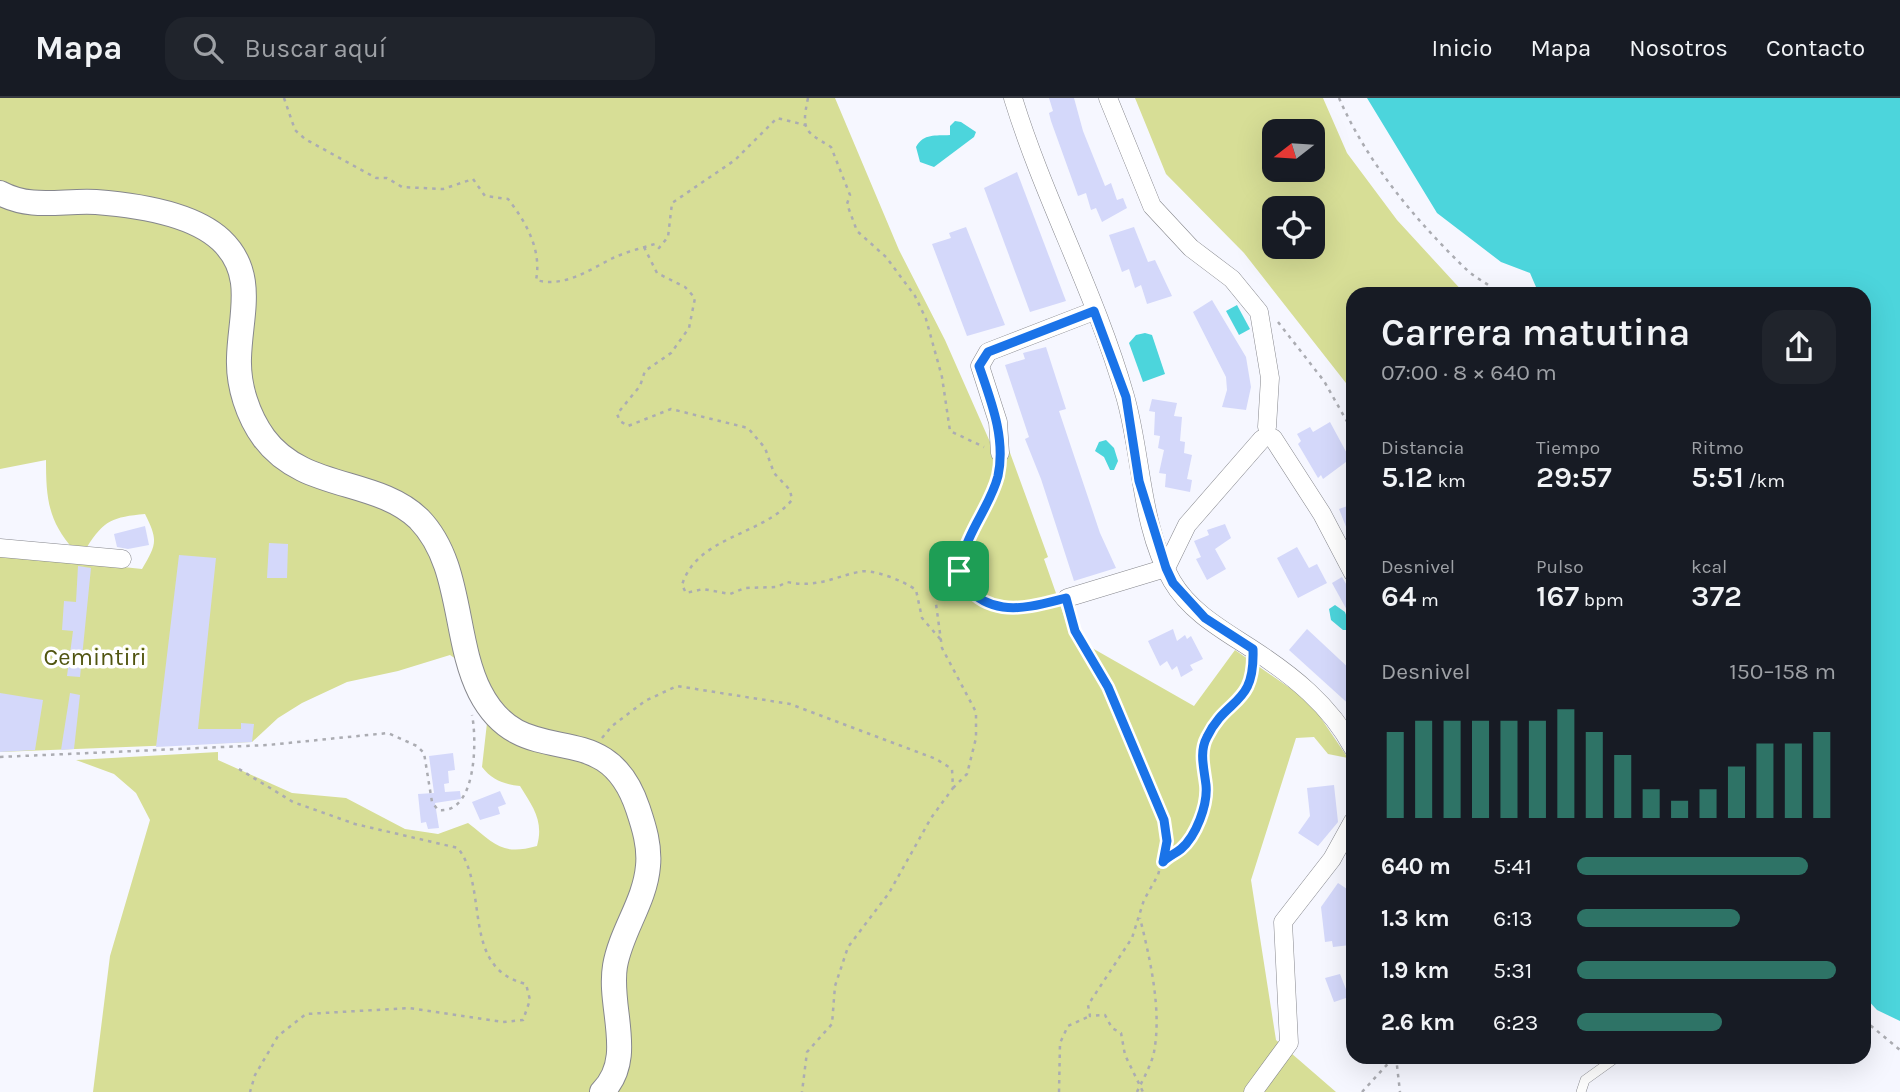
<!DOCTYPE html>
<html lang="es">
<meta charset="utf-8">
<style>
body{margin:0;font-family:Karla,sans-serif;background:#20242c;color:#f1f3f6;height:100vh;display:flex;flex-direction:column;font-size:26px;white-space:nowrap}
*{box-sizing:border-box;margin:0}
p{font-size:23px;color:#9ea1a6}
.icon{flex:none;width:38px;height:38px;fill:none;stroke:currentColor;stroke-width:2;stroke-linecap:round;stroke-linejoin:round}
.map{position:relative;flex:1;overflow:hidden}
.drawer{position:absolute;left:1346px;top:189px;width:525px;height:777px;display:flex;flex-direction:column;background:#171b24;border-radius:21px;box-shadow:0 7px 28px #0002}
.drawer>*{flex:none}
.needle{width:46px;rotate:253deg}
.tools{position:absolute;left:1262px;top:21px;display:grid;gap:14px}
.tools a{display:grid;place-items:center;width:63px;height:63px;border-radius:14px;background:#171b24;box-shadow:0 7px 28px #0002;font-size:35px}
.pin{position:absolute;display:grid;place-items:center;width:60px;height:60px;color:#fff;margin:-30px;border-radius:14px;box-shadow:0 4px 10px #0006}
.round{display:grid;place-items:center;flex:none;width:74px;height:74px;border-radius:21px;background:#20242c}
.summary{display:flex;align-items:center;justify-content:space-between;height:119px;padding:0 35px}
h1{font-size:38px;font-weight:600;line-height:52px}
.figures{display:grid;grid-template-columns:repeat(3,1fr);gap:10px;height:119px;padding:7px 35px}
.figures div{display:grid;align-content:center}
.figures b{font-size:30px;font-weight:600}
.figures small{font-size:19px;font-weight:400}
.figures p{font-size:19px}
.chart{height:196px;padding:14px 35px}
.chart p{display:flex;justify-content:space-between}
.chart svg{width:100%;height:126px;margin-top:7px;stroke:#2e7366;stroke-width:6}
ul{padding:0 35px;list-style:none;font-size:23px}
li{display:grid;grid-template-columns:112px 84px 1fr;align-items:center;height:52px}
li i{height:18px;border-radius:9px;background:#2e7366}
header{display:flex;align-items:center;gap:42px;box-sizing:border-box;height:98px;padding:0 35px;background:#171b24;border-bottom:2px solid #363941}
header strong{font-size:33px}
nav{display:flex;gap:38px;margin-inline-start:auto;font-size:24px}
.search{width:490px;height:63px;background:#20242c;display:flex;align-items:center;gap:18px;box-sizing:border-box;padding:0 24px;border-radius:21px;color:#9ea1a6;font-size:26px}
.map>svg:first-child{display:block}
.green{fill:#d7de96;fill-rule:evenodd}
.water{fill:#4cd5dc}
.building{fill:#d4d8fa}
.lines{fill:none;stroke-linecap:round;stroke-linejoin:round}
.lane-casing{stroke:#86878d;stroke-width:10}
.street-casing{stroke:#86878d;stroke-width:19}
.secondary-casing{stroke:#86878d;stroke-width:26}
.path{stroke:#abacb2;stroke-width:2.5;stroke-dasharray:3.5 5;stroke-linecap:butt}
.lane{stroke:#fff;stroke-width:9}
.street{stroke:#fff;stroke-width:18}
.secondary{stroke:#fff;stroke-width:24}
.route-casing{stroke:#fff;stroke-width:14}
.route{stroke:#1a73e8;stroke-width:9}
.labels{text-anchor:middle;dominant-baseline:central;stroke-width:7;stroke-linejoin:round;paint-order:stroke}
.park-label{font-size:24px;fill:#515510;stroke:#fff}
</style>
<header>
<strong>Mapa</strong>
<div class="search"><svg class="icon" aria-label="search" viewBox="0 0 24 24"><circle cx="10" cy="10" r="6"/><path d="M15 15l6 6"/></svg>Buscar aquí</div>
<nav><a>Inicio</a><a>Mapa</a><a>Nosotros</a><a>Contacto</a></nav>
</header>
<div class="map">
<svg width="1900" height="994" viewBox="0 0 1900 994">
<rect width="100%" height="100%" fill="#f6f7ff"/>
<g class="green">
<path d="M0,0H835L899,152L945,242L990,344L1009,352L1048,459L1044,461L1071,538L1194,608L1235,552L1310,604L1348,660L1328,656L1314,639L1296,640L1251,782L1276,942L1336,994H93L110,858L150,722L136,695L114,676L76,662L218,654V662L292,695L346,700L405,731L438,736L468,725C495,746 502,758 537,748C544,723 533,709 520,688C503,686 492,682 482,669L487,625L459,563L450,557L398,573L347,584L302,605L278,620L252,644L0,654V456L142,471C157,446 158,442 145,416C113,419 104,422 87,449L74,452C48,423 46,400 46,362L0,371Z"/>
<path d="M1135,0H1323L1347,55L1397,122L1465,196H1353V294L1244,155L1166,76ZM1274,33H1312V72H1274ZM1274,110H1312V149H1274Z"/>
</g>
<g class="water">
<path d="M1367,0H1900V923L1877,912L1864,898V196H1539L1530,175L1501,164L1437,115Z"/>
<path d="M955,23L961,24L976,34L974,39L934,69L920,64L916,49C924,35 935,38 950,37V28Z"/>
<path d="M1237,207L1250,231L1239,237L1226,213Z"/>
<path d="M1145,235L1152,237L1165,276L1143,284L1129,245L1136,237Z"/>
<path d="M1106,342L1114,350L1118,363L1114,372H1110L1104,359L1095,353L1099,344Z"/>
<path d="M1335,507L1345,514L1350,527L1348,532H1343L1331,522L1329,511Z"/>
</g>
<g class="building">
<path d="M1049,0H1074L1083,33L1105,88L1111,85L1117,102L1123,100L1127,110L1102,124L1096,110L1091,112L1086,95L1078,98L1051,23L1049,15L1053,13Z"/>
<path d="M1017,74L1066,203L1030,214L984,90Z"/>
<path d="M966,129L1005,227L967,238L932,146L951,140L949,135Z"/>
<path d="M1134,129L1148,164L1155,162L1172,198L1147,206L1141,187L1135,190L1129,171L1122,174L1109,137Z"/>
<path d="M1212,202L1246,259L1251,289L1246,312L1222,309L1227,292L1226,279L1193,214Z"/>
<path d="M1046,249L1066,311L1059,313L1100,435L1116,470L1074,483L1041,381L1025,341L1029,339L1005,267L1025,261L1023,255Z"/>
<path d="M1152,301L1177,305L1174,318L1182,319L1180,343L1185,344L1184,355L1192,357L1187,381L1192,382L1190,394L1165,389L1166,376L1159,375L1164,352L1158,350L1160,338L1154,337L1155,314L1149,313Z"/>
<path d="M1330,324L1350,361L1323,381L1321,377L1318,380L1298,346L1301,343L1297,336L1310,329L1313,334Z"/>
<path d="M1353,406V443L1352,444L1339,411Z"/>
<path d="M1225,426L1231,440L1215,451L1226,471L1207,482L1196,461L1201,459L1194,443L1209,437L1207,432Z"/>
<path d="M145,428L149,447L128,451L117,449L114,436Z"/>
<path d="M269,445L288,446L287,480H267Z"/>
<path d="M1297,449L1309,470L1317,466L1327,485L1298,500L1277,460Z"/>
<path d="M179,457L216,460L198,631H241V625L254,626L252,644L156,649Z"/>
<path d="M78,468L91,470L80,579L67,578L73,533L62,532L64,503L76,504Z"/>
<path d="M1342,479L1353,498V523L1332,485Z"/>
<path d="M1173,531L1177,543L1185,537L1187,541L1191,538L1203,561L1190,567L1193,572L1181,579L1177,568L1172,572L1167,563L1160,568L1148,543Z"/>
<path d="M1307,531L1353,574V610L1289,552Z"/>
<path d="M0,595L43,602L35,652L0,654Z"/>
<path d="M70,595L80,597L74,651L61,652Z"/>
<path d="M453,655L455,672L448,673L449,685L444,686L445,694L460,693L461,701L435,705L439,730L428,731L426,724L421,725L418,696L434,695L429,658Z"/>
<path d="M1334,687L1338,724L1318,748L1298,735L1310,718L1307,690Z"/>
<path d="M500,693L506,706L498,709L500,716L480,722L472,704Z"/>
<path d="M1338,785L1353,795V827L1350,831V847L1333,849L1332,843L1325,844L1321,809Z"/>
<path d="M1340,876L1349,899L1334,904L1325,880Z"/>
</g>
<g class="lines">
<defs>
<path id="lane" d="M1581,994L1585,982L1617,959"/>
<g id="street">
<path d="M1013,0C1044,101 1096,196 1125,298C1142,356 1140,428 1172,483C1190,514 1223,532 1252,551C1292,577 1330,607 1353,650"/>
<path d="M1108,0L1152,108L1191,150L1232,181L1259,214L1270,280L1267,329"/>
<path d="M1273,340L1322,416L1353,475"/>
<path d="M1000,355L998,324L980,268L988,254L1094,213"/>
<path d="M0,450L122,461"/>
<path d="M1166,470L1187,427L1262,341"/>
<path d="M1067,500L1166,470"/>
<path d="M1253,994L1289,945L1283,824L1332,761L1353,723"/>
</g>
<path id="secondary" d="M0,95C32,112 62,102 96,104C135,107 192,115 221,142C257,176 240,217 239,260C238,288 248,318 264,340C303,393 377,380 419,421C463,466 453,541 480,594C524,680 605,611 638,711C644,729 650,748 648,768C645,804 621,833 615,868C608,910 636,960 602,994"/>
</defs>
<use href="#lane" class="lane-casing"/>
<use href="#street" class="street-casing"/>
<use href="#secondary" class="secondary-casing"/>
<g class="path">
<path d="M284,0L295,32L305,41L376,80H387L402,89L443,91L473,81L485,98L508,101C526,124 542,152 536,182C564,190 589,172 613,160C626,154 641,150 655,146L659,150L668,139L672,105L735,62L777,20L805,27"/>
<path d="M808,0C801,33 805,33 831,49L850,97L847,106L857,133L886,159L915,198L926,221L942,279L950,333L984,349"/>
<path d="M1339,0C1368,66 1416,123 1468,173C1478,182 1489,185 1498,196"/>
<path d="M644,149L657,175L685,189L695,200L689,230L671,255L645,273L640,288L617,316L620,323L628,328L671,311L748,330L765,350L774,375L790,392L792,402C762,438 697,438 682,487L686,495L703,491L730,496L745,490L777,489L787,484C815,490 832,480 858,474C872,470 904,483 916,492L922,520L941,542"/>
<path d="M1278,224L1324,283L1353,334"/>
<path d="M998,369V379C986,407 965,438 960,469C959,475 962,478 964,484C979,516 1024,510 1052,503"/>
<path d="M1069,515L1075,533L1108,589L1164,722L1167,743L1158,777L1144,802L1132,840L1088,907L1090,918L1105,917L1112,930L1121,935L1125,957L1143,994"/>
<path d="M602,640L612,628L645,603L677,588L790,606L936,661L952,671L953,690L931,720L889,795L848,849L835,888L832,926L807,954L802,994"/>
<path d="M0,659L268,647L388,635L417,648L424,655L432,704L438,712C477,717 477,641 472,617"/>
<path d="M239,671L293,704L355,726L458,750C490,792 460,870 526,886L530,902L523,922L503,924L409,910L306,916L278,938L255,977L250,994"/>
<path d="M953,690L967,676L976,640V614L942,550L936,506L942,488L959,473"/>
<path d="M1163,764C1168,758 1175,756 1180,751C1196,739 1208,707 1206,688C1204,671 1199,656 1206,640C1220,609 1247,610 1253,570"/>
<path d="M1864,922L1900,952"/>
<path d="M1396,959L1400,994"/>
<path d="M1059,994L1060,945L1068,928L1090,918"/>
<path d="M1137,994C1143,981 1151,968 1154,954C1162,912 1150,861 1140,820"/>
<path d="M1362,994L1394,959"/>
</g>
<use href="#lane" class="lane"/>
<use href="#street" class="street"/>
<use href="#secondary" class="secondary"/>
</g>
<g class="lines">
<defs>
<path id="route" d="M1094,213L1126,299L1139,383L1166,470L1173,485L1205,520L1253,551C1255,609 1227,598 1207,639C1199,654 1204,670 1206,687C1208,707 1196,738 1181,751C1175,756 1168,758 1163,764L1167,743L1164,722L1108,589L1075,533L1066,500C1046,505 1023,512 1003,509C976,505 955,484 963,457C970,430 991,406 998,378C1006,340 991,303 979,268L988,254Z"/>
</defs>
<use href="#route" class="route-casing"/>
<use href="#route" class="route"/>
</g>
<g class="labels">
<g class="park-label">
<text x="95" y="559">Cemintiri</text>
</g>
</g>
</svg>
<div class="tools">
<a><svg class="needle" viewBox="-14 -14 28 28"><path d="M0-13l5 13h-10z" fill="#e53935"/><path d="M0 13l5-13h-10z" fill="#9ea1a6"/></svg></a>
<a><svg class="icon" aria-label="locate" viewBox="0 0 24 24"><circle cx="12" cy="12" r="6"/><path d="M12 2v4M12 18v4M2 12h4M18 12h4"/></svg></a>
</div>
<div class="pin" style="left:959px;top:473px;background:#1e9e55"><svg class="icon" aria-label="arrive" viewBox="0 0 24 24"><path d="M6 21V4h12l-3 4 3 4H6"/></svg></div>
<section class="drawer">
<div class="summary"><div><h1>Carrera matutina</h1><p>07:00 · 8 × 640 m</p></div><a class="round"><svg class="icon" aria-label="share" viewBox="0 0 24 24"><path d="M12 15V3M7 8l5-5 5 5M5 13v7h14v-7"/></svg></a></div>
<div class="figures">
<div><p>Distancia</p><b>5.12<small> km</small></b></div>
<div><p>Tiempo</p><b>29:57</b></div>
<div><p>Ritmo</p><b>5:51<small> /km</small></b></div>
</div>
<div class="figures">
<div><p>Desnivel</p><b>64<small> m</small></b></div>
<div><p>Pulso</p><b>167<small> bpm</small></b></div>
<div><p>kcal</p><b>372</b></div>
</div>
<div class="chart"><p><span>Desnivel</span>150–158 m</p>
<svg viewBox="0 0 160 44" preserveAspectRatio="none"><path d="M5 44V14M15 44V10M25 44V10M35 44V10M45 44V10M55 44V10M65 44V6M75 44V14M85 44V22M95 44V34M105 44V38M115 44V34M125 44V26M135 44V18M145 44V18M155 44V14"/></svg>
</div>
<ul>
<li><b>640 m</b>5:41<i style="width:89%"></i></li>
<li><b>1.3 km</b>6:13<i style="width:63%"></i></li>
<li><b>1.9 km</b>5:31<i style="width:100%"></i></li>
<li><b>2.6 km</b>6:23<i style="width:56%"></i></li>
</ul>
</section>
</div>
